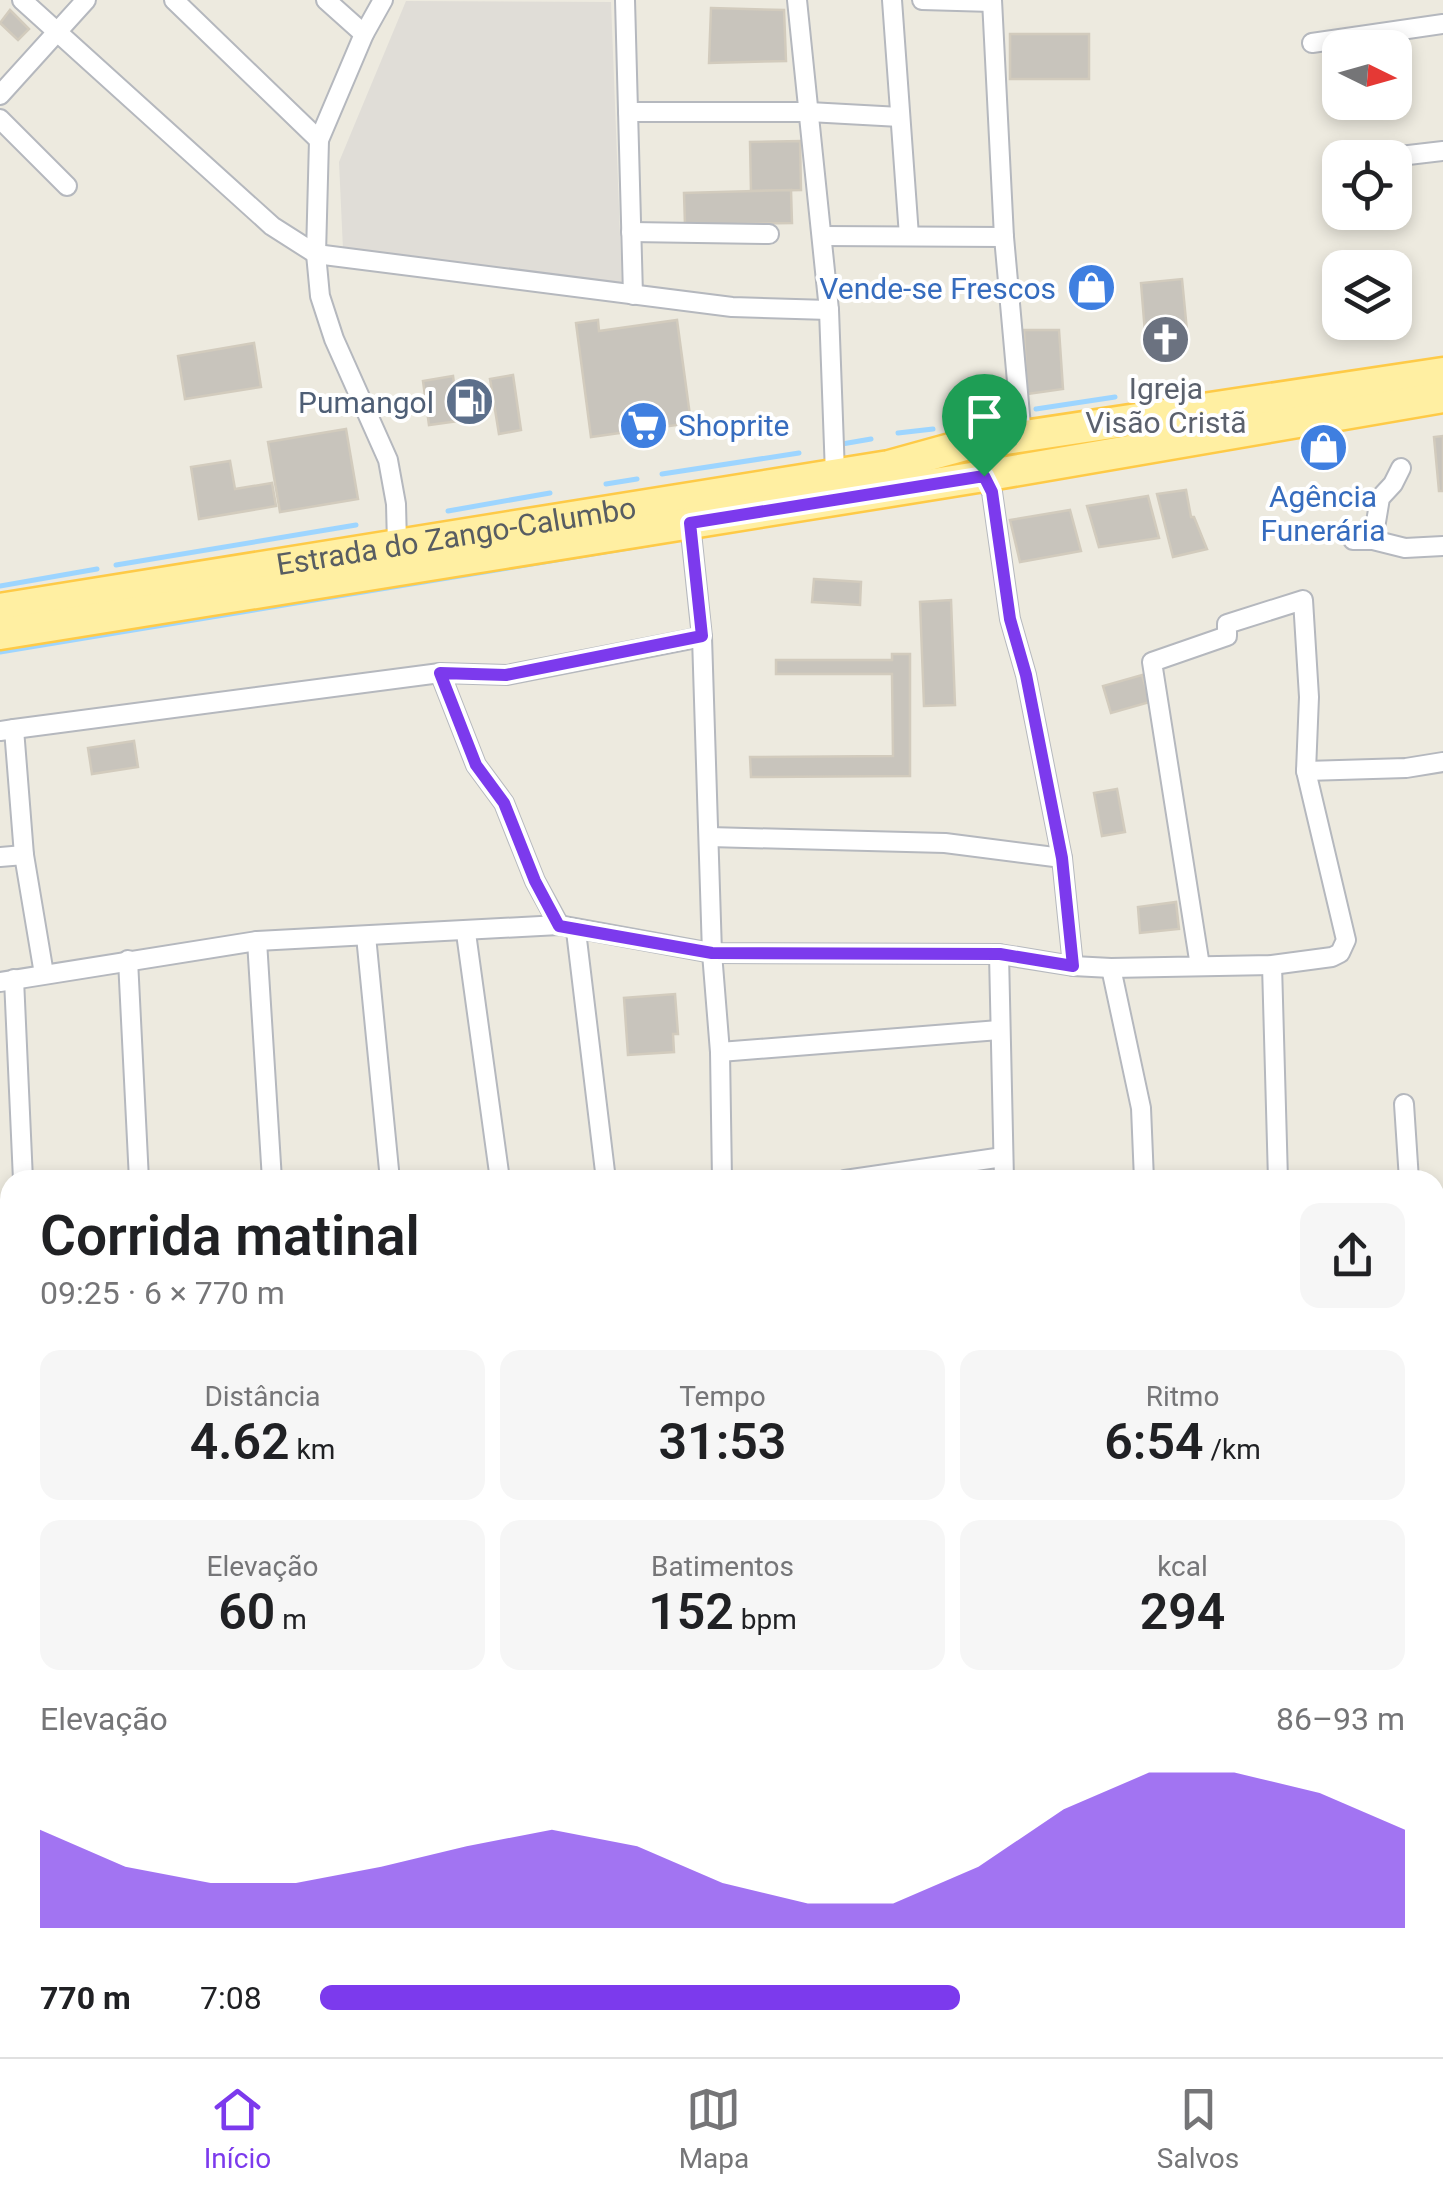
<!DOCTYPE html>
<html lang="pt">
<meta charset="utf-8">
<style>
body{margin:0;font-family:Roboto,sans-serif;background:#f6f6f6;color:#202124;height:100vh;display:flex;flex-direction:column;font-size:38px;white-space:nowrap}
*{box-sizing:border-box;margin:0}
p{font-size:32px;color:#757577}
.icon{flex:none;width:55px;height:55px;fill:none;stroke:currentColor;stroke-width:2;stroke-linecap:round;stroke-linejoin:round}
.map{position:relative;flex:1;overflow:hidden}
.panel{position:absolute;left:0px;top:1170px;width:1445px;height:888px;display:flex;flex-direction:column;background:#fff;border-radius:30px 30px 0 0;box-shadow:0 5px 15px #0003}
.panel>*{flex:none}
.needle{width:65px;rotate:95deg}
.controls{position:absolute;left:1322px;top:30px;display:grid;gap:20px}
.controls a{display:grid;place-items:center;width:90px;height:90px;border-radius:20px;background:#fff;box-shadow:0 5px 15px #0003;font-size:50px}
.pin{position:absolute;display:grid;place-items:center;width:85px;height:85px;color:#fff;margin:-102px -42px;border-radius:50% 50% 50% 0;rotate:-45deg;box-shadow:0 0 10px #0007}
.pin .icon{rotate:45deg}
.round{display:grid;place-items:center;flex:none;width:105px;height:105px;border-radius:20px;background:#f6f6f6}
.headline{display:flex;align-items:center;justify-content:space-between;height:170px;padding:0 40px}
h1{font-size:55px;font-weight:600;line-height:75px}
.stats{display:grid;grid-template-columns:repeat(3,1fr);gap:15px;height:170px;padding:10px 40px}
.stats div{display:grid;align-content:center;border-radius:20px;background:#f6f6f6;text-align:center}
.stats b{font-size:50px;font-weight:600}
.stats small{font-size:28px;font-weight:400}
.stats p{font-size:28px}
.chart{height:280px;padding:20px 40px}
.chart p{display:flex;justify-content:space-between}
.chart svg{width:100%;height:180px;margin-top:10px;fill:#7c3aed;opacity:.7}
ul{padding:0 40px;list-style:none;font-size:32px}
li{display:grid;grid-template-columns:160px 120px 1fr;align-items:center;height:75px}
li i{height:25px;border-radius:12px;background:#7c3aed}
.menu{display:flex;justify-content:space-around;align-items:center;height:140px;border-top:2px solid #e0e0e0;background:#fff;font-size:28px;color:#757577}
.menu a{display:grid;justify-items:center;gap:5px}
.menu .selected{color:#7c3aed}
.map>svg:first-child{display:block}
.industrial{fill:#e0ddd7}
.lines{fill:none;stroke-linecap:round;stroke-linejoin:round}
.stream{stroke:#9dd5ff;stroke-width:5}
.building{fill:#c8c4bc;stroke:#d2cbbd;stroke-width:2.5}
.street-casing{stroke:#b5b8be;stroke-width:22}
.primary-casing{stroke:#feca47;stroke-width:35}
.street{stroke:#fff;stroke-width:18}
.primary{stroke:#ffefa2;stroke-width:30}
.route-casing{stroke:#fff;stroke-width:20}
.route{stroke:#7c3aed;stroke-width:12}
.labels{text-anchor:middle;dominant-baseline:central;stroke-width:8;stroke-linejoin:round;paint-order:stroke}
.shop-label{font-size:30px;fill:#366cbe;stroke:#fff;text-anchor:end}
.worship-label{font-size:30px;fill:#5b616d;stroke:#fff}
.service-label{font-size:30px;fill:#4e5e75;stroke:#fff;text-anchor:end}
.street-label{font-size:30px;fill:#585d62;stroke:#fff}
</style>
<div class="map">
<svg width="1443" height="2057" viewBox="0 0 1443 2057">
<rect width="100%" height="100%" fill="#edeadf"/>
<g class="industrial">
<path d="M406,1L611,2L622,286L343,249L339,162Z"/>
<path d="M0,1302L10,1307V1814L0,1809Z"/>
</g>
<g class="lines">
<g class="stream">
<path d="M1036,409L1115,397"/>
<path d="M964,423L1001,416"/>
<path d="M898,433L933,429"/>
<path d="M842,444L871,439"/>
<path d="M662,474L799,453"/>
<path d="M606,484L637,479"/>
<path d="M448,511L550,493"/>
<path d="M116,565L356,525"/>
<path d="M0,586L97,569"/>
<path d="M0,652L653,544"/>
</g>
</g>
<g class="building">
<path d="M711,8L784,10L786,61L709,63Z"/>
<path d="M10,10L29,29L18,40L0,23Z"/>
<rect x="1010" y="34" width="79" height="45"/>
<path d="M800,141L801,190L751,191L750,142Z"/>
<path d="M791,190L792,223L685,225L684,193Z"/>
<path d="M1182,279L1188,341L1146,345L1141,283Z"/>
<path d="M598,320L599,331L677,320L691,423L591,437L576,323Z"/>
<path d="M1024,330H1059L1063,389L1027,394Z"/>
<path d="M254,343L261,387L185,399L178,356Z"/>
<path d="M513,375L521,430L499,434L490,379Z"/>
<path d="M453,376L459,421L429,425L423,381Z"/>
<path d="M346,429L358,499L280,512L268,442Z"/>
<path d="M1443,436V491H1439L1434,437Z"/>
<path d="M230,461L235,489L272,483L276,506L199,519L191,467Z"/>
<path d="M1186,490L1191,517H1194L1207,549L1173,557L1157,494Z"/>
<path d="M1148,496L1159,538L1099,547L1087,506Z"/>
<path d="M1070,510L1081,551L1020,562L1010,520Z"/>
<path d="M814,579L861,582L860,605L812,602Z"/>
<path d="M951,600L955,705L924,706L920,602Z"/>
<path d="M892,654H910V776L751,777L750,757L893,756L892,674H776V660H892Z"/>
<path d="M1142,675L1150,702L1111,713L1103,686Z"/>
<path d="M134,741L138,767L92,774L88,748Z"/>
<path d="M1117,789L1125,832L1102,836L1094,793Z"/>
<path d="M1176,902L1179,929L1140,933L1138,907Z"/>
<path d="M675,994L678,1034H673L674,1052L628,1055L624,998Z"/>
</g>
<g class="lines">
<defs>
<g id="street">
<path d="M22,0L272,226L316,254L732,307L829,310"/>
<path d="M174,0L319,140"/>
<path d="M326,0L364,34"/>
<path d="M383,0L364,34L319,140L316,254L320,296L334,339L388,460L396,504L397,544"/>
<path d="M625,0L633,295"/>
<path d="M797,0L829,310L835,474"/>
<path d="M892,0L909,236"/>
<path d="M922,0L992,2"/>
<path d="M992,0L1004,237L1022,437"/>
<path d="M1312,43L1443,24"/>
<path d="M0,95L86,0"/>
<path d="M628,112H809L900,117"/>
<path d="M0,119L67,186"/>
<path d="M1383,158L1443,151"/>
<path d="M631,232L769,234"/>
<path d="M822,236L1004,237"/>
<path d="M984,476L992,492L1010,619L1026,675L1062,858L1073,966"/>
<path d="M690,523L702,637L712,953L720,1052L722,1180"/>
<path d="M1353,540H1373L1405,548L1443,546"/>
<path d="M1373,540L1380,498L1393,484L1401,468"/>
<path d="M440,673L476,765L504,803L535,881L559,925"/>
<path d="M14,729L440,673L507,675L702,637"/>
<path d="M0,731L14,729L24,855L44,974"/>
<path d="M1306,771L1406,768L1443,762"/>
<path d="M709,837L945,843L1062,858"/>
<path d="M0,857L24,855"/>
<path d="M576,931L606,1180"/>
<path d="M466,933L500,1180"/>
<path d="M366,936L390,1180"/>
<path d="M257,941L272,1180"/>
<path d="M999,954L1004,1180"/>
<path d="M128,960L139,1180"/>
<path d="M1272,965L1278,1180"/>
<path d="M1111,968L1141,1108L1144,1180"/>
<path d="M14,979L23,1180"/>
<path d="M0,982L257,941L559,925L712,953L999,954L1073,966L1111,968L1272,965L1332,957L1340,953L1346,940L1306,771L1309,697L1303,600L1227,624V636L1152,662L1200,966"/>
<path d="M720,1052L999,1030"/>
<path d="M1404,1104L1409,1180"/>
<path d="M845,1180L1003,1157"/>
<path d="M0,1282L10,1289"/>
<path d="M1435,1405L1443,1403"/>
<path d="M0,1831L10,1836"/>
<path d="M0,1974L10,1955"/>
<path d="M1435,2011L1443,2010"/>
<path d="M522,2048L524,2057"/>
<path d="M747,2048V2057"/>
<path d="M1422,2048L1423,2057"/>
<path d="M1153,2056L1221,2048"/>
<path d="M75,2057L79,2048"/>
<path d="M202,2057L206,2048"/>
<path d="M315,2057L320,2048"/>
<path d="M430,2057L434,2048"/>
<path d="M1300,2057V2048"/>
</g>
<g id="primary">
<path id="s1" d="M0,609L889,466L965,445L1443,373"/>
<path d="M0,634L984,476L1443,397"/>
</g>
</defs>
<use href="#street" class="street-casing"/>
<use href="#primary" class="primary-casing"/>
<use href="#street" class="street"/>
<use href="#primary" class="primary"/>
</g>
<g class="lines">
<defs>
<path id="route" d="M984,476L992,492L1010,619L1026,675L1062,858L1073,966L1000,954L712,953L559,926L535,881L504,803L476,765L440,673L506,675L702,636L690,523Z"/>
</defs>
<use href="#route" class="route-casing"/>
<use href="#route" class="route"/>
</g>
<defs>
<symbol id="shop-disc" viewBox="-11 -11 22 22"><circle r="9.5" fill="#3f7fe0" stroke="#fff"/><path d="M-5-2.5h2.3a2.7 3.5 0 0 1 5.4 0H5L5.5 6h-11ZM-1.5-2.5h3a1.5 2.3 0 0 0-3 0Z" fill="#fff"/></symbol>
<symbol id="church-disc" viewBox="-11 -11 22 22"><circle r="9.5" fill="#6b7280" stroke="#fff"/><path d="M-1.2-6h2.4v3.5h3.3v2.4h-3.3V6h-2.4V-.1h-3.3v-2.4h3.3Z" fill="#fff"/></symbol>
<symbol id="fuel-disc" viewBox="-11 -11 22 22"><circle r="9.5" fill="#5c6f8a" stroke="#fff"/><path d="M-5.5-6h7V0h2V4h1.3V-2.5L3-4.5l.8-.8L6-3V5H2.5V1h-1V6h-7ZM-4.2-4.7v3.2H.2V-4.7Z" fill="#fff"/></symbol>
<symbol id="supermarket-disc" viewBox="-11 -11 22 22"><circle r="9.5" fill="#3f7fe0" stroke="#fff"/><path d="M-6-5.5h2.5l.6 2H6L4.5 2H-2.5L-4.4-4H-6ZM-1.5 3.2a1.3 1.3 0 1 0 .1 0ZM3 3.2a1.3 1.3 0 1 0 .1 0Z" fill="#fff"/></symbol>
</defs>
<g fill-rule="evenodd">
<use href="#shop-disc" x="1064" y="260" width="55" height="55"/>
<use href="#church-disc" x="1138" y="312" width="55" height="55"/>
<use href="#fuel-disc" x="442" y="374" width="55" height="55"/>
<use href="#supermarket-disc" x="616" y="398" width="55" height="55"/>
<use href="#shop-disc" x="1296" y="420" width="55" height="55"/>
</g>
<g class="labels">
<g class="shop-label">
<text x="1056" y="288">Vende-se Frescos</text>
<text x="678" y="425" text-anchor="start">Shoprite</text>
<text x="1323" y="496" text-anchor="middle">Agência<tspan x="1323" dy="34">Funerária</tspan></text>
</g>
<g class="worship-label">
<text x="1166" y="388">Igreja<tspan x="1166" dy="34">Visão Cristã</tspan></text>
</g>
<g class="service-label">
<text x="434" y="402">Pumangol</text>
</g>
<g class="street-label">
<text stroke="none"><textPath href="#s1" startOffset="462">Estrada do Zango-Calumbo</textPath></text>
</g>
</g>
</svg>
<div class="controls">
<a><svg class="needle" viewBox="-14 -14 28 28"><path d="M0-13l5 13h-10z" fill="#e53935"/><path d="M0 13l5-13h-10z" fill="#757577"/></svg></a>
<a><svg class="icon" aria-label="locate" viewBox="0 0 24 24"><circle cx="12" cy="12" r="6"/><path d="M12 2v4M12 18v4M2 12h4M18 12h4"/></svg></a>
<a><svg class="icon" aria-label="layers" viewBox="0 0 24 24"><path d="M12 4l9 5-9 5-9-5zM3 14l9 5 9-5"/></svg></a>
</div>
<div class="pin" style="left:984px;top:476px;background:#1e9e55"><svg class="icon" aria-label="arrive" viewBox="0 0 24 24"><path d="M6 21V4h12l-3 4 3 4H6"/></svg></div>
<section class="panel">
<div class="headline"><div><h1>Corrida matinal</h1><p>09:25 · 6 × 770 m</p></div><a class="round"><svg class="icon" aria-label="share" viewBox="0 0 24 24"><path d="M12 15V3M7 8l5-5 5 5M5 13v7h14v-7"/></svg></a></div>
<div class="stats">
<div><p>Distância</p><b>4.62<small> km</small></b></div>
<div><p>Tempo</p><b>31:53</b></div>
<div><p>Ritmo</p><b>6:54<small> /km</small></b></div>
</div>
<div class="stats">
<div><p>Elevação</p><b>60<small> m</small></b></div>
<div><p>Batimentos</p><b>152<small> bpm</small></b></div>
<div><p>kcal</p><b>294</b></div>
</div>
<div class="chart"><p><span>Elevação</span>86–93 m</p>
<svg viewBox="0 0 160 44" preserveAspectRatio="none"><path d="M0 44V20L10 29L20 33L30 33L40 29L50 24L60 20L70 24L80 33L90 38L100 38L110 29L120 15L130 6L140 6L150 11L160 20V44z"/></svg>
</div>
<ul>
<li><b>770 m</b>7:08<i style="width:59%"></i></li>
</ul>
</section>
</div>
<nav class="menu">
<a class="selected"><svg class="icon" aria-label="home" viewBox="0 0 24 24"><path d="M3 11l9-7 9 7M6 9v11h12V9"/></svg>Início</a>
<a><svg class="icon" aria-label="map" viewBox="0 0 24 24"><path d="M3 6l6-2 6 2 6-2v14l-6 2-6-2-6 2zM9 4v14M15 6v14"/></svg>Mapa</a>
<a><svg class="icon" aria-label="saved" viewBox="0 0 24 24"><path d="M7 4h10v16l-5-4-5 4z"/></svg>Salvos</a>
</nav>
